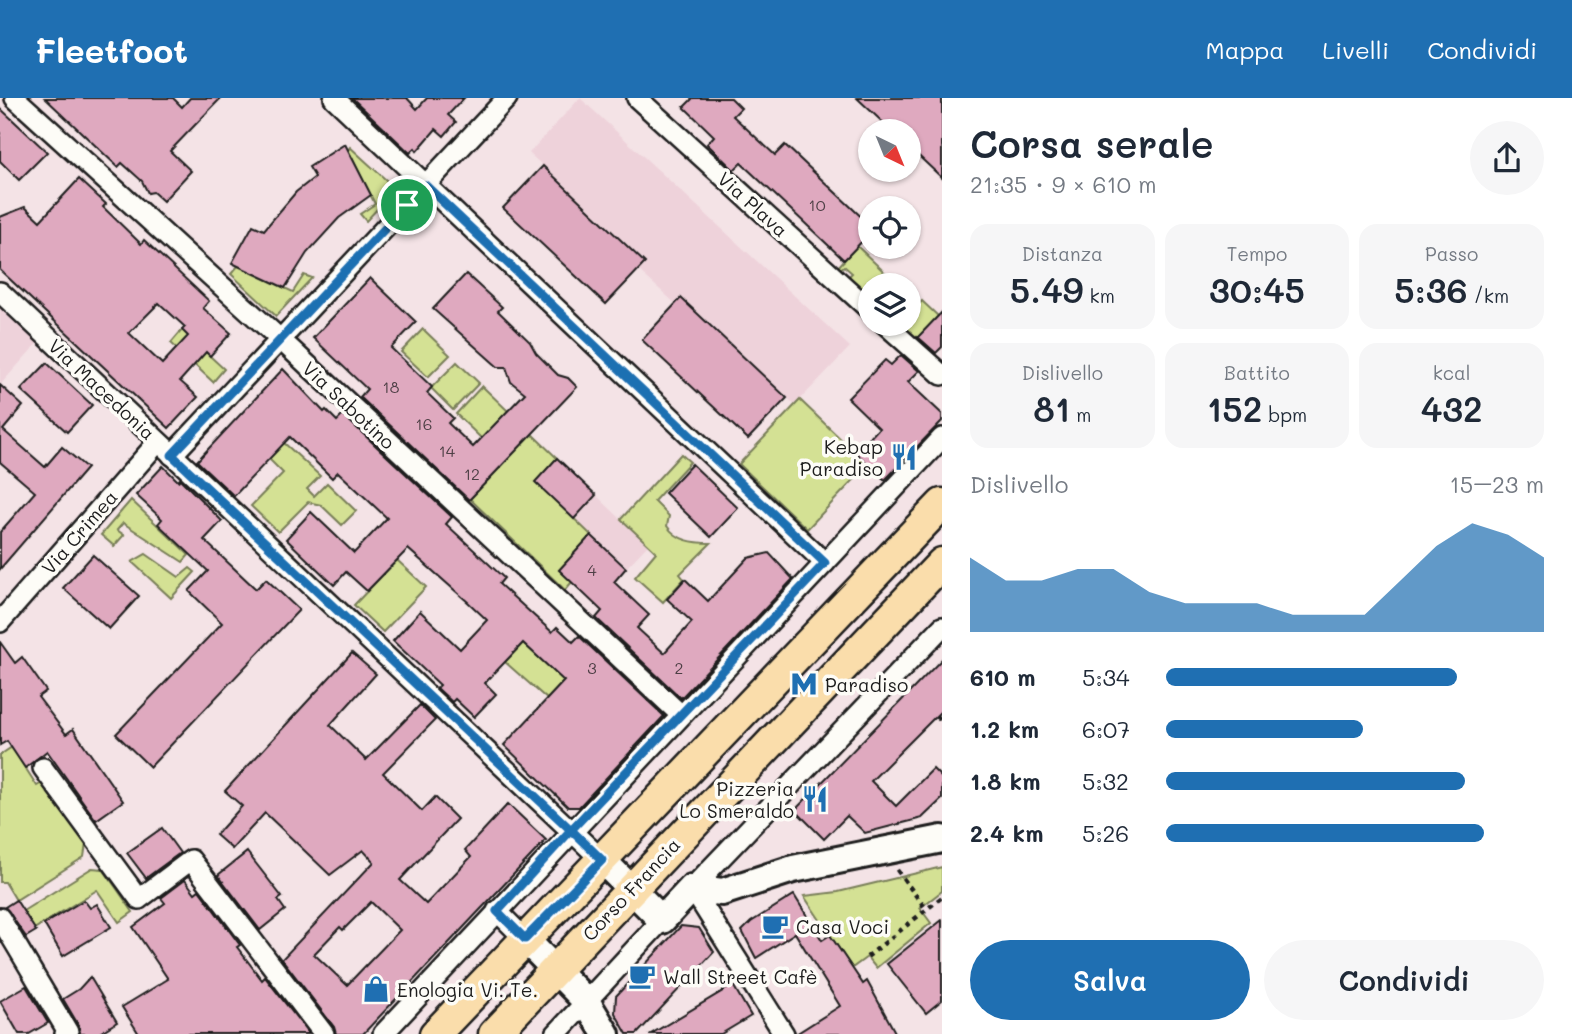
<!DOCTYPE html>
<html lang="it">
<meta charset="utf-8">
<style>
body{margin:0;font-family:Mali,sans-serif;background:#f6f6f7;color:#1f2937;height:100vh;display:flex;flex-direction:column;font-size:26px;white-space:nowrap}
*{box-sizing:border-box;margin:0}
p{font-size:23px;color:#747a83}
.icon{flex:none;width:38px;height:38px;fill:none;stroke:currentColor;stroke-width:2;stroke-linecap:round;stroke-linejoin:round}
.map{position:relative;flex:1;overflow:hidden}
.details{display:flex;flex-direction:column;background:#fff;width:630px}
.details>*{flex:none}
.needle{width:46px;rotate:137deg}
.fabs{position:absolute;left:858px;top:21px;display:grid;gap:14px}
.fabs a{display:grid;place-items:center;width:63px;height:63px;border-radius:50%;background:#fff;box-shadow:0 2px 5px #0004;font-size:35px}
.pin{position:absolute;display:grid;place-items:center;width:60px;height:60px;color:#fff;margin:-30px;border:4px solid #fff;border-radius:50%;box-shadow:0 2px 7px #0007}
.round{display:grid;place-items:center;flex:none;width:74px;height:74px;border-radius:37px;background:#f6f6f7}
.head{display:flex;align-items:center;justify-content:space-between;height:119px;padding:0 28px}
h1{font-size:38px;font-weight:600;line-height:52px}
.stats{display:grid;grid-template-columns:repeat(3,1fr);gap:10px;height:119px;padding:7px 28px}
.stats div{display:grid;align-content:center;border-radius:18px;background:#f6f6f7;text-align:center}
.stats b{font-size:35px;font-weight:600}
.stats small{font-size:19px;font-weight:400}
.stats p{font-size:19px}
.chart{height:196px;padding:14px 28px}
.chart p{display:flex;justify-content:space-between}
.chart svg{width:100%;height:126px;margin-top:7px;fill:#1f6fb2;opacity:.7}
.action{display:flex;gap:14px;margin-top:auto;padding:14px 28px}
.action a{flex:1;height:80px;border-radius:42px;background:#1f6fb2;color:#fff;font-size:28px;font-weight:600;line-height:80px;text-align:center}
.action a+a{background:#f6f6f7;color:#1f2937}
ul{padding:0 28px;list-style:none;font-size:23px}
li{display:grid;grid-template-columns:112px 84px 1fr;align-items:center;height:52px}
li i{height:18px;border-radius:9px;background:#1f6fb2}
header{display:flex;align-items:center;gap:42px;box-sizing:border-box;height:98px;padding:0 35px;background:#1f6fb2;color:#fff}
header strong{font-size:33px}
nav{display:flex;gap:38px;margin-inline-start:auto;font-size:24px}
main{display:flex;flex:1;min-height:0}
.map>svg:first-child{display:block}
.built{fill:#eed2da}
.green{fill:#d4e194;stroke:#787e58;stroke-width:2}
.building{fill:#dfa9bf;stroke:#1c1c1c;stroke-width:2;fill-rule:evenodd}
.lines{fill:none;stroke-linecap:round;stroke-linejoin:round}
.street-casing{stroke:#1c1c1c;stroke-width:24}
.secondary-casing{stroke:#1c1c1c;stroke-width:32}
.primary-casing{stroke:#1c1c1c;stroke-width:35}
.path{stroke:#1c1c1c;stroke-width:4.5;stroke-dasharray:5 5;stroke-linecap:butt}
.street{stroke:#fdfcf7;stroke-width:19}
.secondary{stroke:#fdfcf7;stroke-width:26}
.primary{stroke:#faddab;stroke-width:30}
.route-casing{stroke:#fff;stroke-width:14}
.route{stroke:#1f6fb2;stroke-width:9}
.labels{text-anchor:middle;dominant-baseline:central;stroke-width:7;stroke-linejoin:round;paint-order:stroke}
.number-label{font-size:16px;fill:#4d3f45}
.street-label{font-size:19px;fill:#1c1c1c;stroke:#fdfcf7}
.poi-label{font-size:19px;fill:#1c1c1c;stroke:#fdfcf7;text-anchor:start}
</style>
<header>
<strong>Fleetfoot</strong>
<nav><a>Mappa</a><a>Livelli</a><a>Condividi</a></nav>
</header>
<main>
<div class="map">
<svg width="942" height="936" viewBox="0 0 942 936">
<rect width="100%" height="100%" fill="#f4e3e6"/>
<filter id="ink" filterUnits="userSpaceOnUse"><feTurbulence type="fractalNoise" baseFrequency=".0143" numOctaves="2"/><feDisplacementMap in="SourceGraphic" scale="14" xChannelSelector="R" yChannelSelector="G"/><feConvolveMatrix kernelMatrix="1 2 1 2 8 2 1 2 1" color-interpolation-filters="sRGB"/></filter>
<g filter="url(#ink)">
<g class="built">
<path d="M580,0L850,249L795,307L682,201L676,206L638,172L645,164L529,55Z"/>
<path d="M0,200L42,240L0,287Z"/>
<path d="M596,397L648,447L626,470L574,421Z"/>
</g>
<g class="green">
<path d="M350,49L396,91L366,123L360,116L375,106L348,52Z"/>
<path d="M857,148L898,187H870V202L847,180L852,175L844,168L839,172L837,170Z"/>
<path d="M238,168L293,194L304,177L312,180L276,218L231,176Z"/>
<path d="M922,203L938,218L914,244L898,228L908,226V217Z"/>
<path d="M423,231L450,257L428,279L401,254Z"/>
<path d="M182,232L224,271L213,284L171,245Z"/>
<path d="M457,264L479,285L453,312L431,290Z"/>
<path d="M482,288L508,313L482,341L456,316Z"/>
<path d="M800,302L868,367L807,431L739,366Z"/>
<path d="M532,336L557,360L536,384L591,437L559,472L572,484L565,492L470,401Z"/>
<path d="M282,343L320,378L307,391L314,398L327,385L356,413L342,427L321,407L308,404L278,434L251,408L283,375L267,359Z"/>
<path d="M681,356L690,364L654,403L669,418L667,428C677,443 694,445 711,445L680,476L684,481L663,504L635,479L656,454L621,421Z"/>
<path d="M131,402L189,457L183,464L123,425L117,432L124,437L114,448L101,437Z"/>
<path d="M146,456L179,479L190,470L195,474L171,500L132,464Z"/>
<path d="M397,462L426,489L383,534L354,507Z"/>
<path d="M523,545L564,583L547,601L505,564Z"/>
<path d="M12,649L37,688L42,685L86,746L84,759L16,802L5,784H0V657Z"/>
<path d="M942,769V793L920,810L931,825L876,870L867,859L852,870L804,798L838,794Z"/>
<path d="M92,770L103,771L133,814L119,824L97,792L34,831L23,813Z"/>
</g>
<g class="building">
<path d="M45,0H173L182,9L190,0H221L170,53L191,73L163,103L153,94L148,95L142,83L122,65L118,69Z"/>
<path d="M352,0H407L417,11L427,0H464L448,17L456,24L444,38L436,31L417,53L415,50L410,55Z"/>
<path d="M693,0H731L741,10L733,18L775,57L785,47L870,127V135L844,162L741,65L734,72L707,46L714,38L684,9Z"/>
<path d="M857,0H942V80L908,48V33H892Z"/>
<path d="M0,10L47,54L19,82L0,63Z"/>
<path d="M345,46L371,97L339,120L307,155L285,190L232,165L253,127L264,132L296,94L315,79L309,69Z"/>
<path d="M543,68L645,165L606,206L503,110Z"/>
<path d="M79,81L106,106L103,109L141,146L144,142L209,203L203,210L231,235L210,258L206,254L180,283L198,299L169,330L0,172V119L25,109L40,123ZM159,205L185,229L182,232L188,238L162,266L129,235Z"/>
<path d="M466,176L502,209L498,213L530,244L536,255L558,277L568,280L577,289L469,402L360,299L367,291L313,240L370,180L416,224L391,250L432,289L427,295L453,320L448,325L473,349L525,295L511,284L506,269H498L433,211Z"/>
<path d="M681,200L787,300L748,341L642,242Z"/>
<path d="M942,214V249L936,255L918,239Z"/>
<path d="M901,257L919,273L908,284L942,316V323L885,382L856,355L879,330L848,300L885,262L891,267Z"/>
<path d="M47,265L92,307L67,334L21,292Z"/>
<path d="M283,271L324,314L326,312L337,323L343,317L452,419L446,426L504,480L499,486L552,534L557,529L573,544L579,538L664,618L579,709H568L504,647L564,583L523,545L485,585L496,596L474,619L455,601L452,604L437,590L440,587L393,543L420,513L460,551L487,522L469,505L408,451L367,493L346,474L334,487L286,441L311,414L354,455L387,420L338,374L332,380L290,339L234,398L197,363Z"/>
<path d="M0,287L23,308L3,332L45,369L62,349L87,370L0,471V434L35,394L0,364Z"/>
<path d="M557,360L596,397L574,421L535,384Z"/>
<path d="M692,366L738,410L711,439L665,395Z"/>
<path d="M163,368L178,383L180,381L222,423L204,442L256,491L266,481L299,512L150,669L116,636L222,525L189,493L208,473L158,426L162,421L136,397Z"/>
<path d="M591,437L626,470L614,484L649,517L637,530L664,555L692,524L667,501L685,481L708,503L748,460L769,455L793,481L681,600L596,520L602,513L559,472Z"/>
<path d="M93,457L139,498L109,531L63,490Z"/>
<path d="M0,544L15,565L22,559L46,593L38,599L66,636L73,631L123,703L96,722L47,653L25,670L7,643L0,647Z"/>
<path d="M352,555L376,576L330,627L366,662L420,607L435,622L383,675L422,713L435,699L457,721L400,782L426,806L471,759L465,752L508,706L546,742L363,936H336L334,929L282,861L374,764L363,752L330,777L265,715L232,751L216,737L242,708L225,693ZM371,804L400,832L347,887L314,856L340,829L343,832Z"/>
<path d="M942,561V612L871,683L896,708L933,671L942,680V701L922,720L865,735L847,718L824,741L795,712Z"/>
<path d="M162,730L180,755L146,780L127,755Z"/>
<path d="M247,754L282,799L278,802L285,812L260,832L218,777Z"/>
<path d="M185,782L195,795L199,792L240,847L237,849L262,882L265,879L309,936H139L122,909L168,881L133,829L165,805L161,800Z"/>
<path d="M794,797L822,842L830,837L863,886L867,883L896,936H796L840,908L795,835L756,860L742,833L751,824Z"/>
<path d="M16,802L36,833L26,839L5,809Z"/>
<path d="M84,802L90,810L97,806L111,829L63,858L44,826Z"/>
<path d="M942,822V902L926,915L887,866Z"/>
<path d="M681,828L699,830L714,854L637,936H627L615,915L616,898Z"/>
<path d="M90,879L117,924L98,936H80L79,928L63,901L79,891Z"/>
<path d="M733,887L751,918L721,936H651Z"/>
<path d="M26,888L48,925L29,936H19L0,903Z"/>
</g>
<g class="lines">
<defs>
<g id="street">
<path d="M15,0L281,242L681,617"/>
<path d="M334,0L825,465"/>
<path d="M637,0L870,212"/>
<path d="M0,194L602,762"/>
<path d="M885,226L942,277"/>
<path d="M172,357L507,0"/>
<path d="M0,524L158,344"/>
<path d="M43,670L139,801L191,762L324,936"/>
<path d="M497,813L525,841"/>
<path d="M0,820L68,934L65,936"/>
<path d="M383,936L942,340"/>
<path d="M556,936L662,822"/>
<path d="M784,936L692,790L942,529"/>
</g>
<g id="secondary">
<path d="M602,762L662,822L692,790L722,794L793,771L942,741"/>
<path d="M525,841L586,903L606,936"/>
</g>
<g id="primary">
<path d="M435,936L942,406"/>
<path d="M494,936L942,465"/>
</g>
</defs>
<use href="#street" class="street-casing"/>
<use href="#secondary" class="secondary-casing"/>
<use href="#primary" class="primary-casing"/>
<g class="path">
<path d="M936,618L942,624"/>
<path d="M897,772L926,811"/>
<path d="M867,859L942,799"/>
</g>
<use href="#street" class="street"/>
<use href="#secondary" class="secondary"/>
<use href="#primary" class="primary"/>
</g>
</g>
<g class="lines" filter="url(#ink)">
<defs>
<path id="route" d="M407,107L172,357L571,732L497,813L525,841L602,762L571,732L825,465L425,87L407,107"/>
</defs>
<use href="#route" class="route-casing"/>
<use href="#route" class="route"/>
</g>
<defs>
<symbol id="restaurant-bare" viewBox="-9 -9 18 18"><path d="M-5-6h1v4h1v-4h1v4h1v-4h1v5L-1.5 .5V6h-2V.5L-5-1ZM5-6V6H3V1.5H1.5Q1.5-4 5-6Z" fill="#1f6fb2" stroke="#fdfcf7" stroke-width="2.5" paint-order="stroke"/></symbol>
<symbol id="metro-bare" viewBox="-9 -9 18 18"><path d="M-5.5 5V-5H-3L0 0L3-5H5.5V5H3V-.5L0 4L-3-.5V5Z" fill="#1f6fb2" stroke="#fdfcf7" stroke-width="2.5" paint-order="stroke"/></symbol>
<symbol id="cafe-bare" viewBox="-9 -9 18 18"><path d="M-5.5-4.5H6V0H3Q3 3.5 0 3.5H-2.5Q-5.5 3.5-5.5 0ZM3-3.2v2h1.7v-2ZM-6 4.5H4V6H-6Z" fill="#1f6fb2" stroke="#fdfcf7" stroke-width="2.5" paint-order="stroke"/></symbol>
<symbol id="shop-bare" viewBox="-9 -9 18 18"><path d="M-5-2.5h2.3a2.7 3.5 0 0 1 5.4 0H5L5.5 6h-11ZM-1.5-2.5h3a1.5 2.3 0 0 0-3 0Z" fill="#1f6fb2" stroke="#fdfcf7" stroke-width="2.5" paint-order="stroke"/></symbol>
</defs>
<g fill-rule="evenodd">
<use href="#restaurant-bare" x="885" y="340" width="38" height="38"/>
<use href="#metro-bare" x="785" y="567" width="38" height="38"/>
<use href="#restaurant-bare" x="796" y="682" width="38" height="38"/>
<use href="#cafe-bare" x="756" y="809" width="38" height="38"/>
<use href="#cafe-bare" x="623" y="859" width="38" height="38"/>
<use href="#shop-bare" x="357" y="872" width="38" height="38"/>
</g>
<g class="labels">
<g class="number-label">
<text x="817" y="106">10</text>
<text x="391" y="288">18</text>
<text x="424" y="325">16</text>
<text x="447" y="352">14</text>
<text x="472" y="375">12</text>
<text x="592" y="471">4</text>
<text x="592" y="569">3</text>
<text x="679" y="569">2</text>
</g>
<g class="street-label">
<text transform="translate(753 106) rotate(42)">Via Plava</text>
<text transform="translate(102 291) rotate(43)">Via Macedonia</text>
<text transform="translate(349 307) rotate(43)">Via Sabotino</text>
<text transform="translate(79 434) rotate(-49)">Via Crimea</text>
<text transform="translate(631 791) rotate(-47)">Corso Francia</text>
</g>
<g class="poi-label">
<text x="883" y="348" text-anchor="end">Kebap<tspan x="883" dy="22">Paradiso</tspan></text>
<text x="825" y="586">Paradiso</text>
<text x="794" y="690" text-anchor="end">Pizzeria<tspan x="794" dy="22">Lo Smeraldo</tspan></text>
<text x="796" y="828">Casa Voci</text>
<text x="663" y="878">Wall Street Cafè</text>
<text x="397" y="891">Enologia Vi. Te.</text>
</g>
</g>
</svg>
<div class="fabs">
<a><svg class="needle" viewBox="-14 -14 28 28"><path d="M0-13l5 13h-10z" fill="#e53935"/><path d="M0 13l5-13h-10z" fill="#747a83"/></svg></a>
<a><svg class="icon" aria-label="locate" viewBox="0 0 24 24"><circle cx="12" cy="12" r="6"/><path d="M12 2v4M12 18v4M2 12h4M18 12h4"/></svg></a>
<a><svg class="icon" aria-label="layers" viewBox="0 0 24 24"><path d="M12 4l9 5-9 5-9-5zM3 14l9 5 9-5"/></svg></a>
</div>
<div class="pin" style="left:407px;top:107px;background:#1e9e55"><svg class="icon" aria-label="arrive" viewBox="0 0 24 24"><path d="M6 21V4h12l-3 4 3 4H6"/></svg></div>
</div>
<section class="details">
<div class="head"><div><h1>Corsa serale</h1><p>21:35 · 9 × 610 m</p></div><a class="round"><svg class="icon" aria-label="share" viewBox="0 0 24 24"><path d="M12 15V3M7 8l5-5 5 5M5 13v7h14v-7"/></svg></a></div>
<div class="stats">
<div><p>Distanza</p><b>5.49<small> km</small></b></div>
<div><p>Tempo</p><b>30:45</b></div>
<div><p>Passo</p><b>5:36<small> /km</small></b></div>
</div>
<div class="stats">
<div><p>Dislivello</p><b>81<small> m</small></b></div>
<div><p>Battito</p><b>152<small> bpm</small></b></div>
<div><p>kcal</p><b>432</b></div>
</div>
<div class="chart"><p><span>Dislivello</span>15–23 m</p>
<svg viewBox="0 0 160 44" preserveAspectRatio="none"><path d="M0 44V18L10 26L20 26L30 22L40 22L50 30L60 34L70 34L80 34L90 38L100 38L110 38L120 26L130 14L140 6L150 10L160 18V44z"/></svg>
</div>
<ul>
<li><b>610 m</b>5:34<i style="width:77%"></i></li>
<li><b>1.2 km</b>6:07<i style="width:52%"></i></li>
<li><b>1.8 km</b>5:32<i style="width:79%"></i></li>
<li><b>2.4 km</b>5:26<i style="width:84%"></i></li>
</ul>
<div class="action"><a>Salva</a><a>Condividi</a></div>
</section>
</main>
